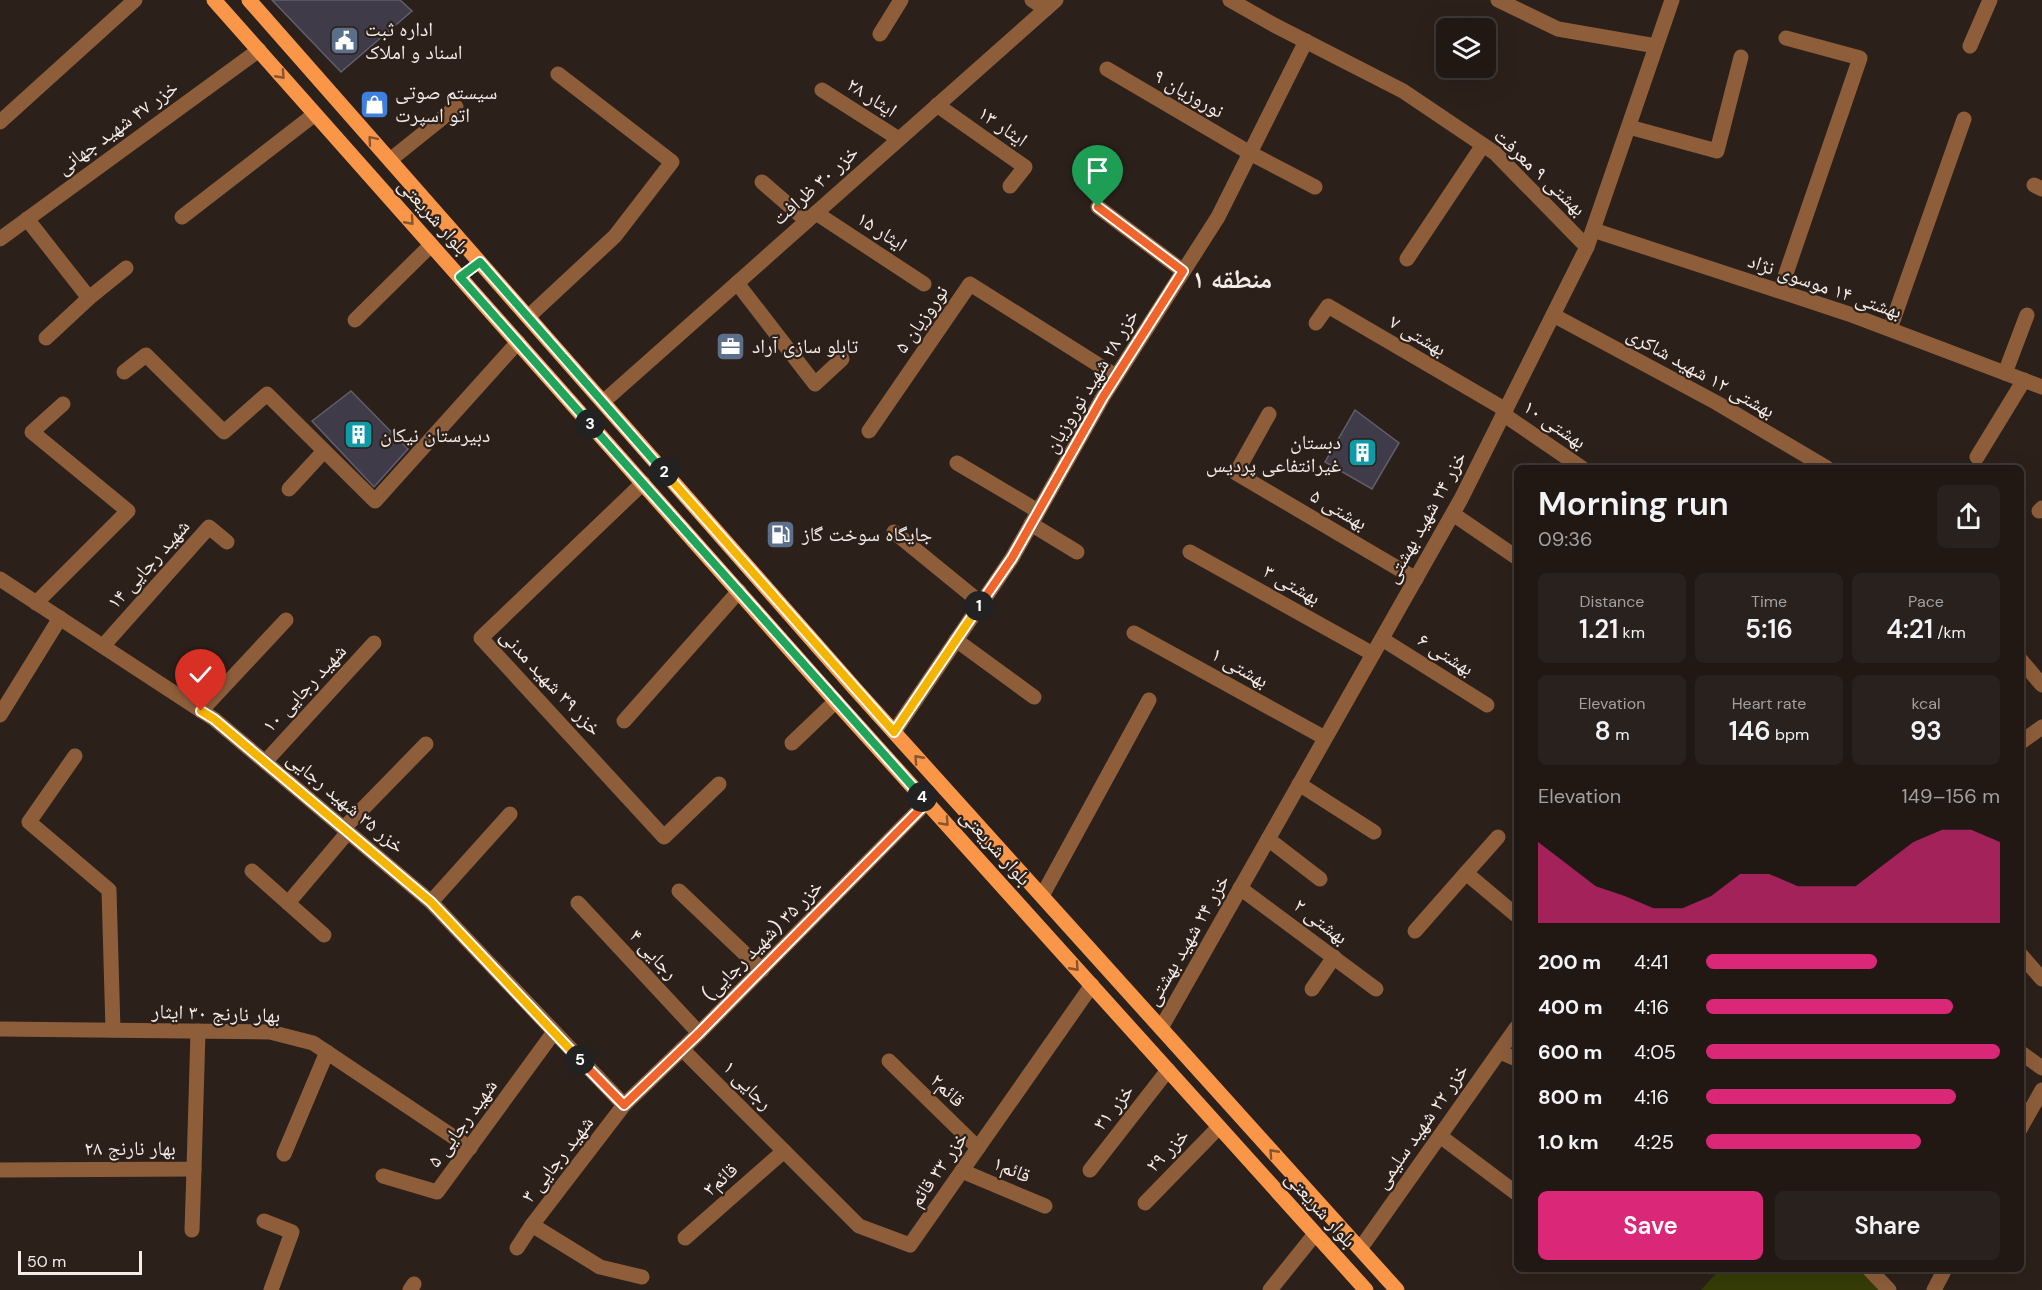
<!DOCTYPE html>
<meta charset="utf-8">
<style>
body{margin:0;font-family:"DM Sans","Noto Naskh Arabic",sans-serif;background:#29211d;color:#f1f3f6;height:100vh;display:flex;flex-direction:column;font-size:22px;white-space:nowrap}
*{box-sizing:border-box;margin:0}
p{font-size:20px;color:#a2a0a0}
.icon{flex:none;width:33px;height:33px;fill:none;stroke:currentColor;stroke-width:2;stroke-linecap:round;stroke-linejoin:round}
.map{position:relative;flex:1;overflow:hidden}
.details{position:absolute;left:1514px;top:465px;width:510px;height:807px;display:flex;flex-direction:column;background:#211814;border-radius:9px;box-shadow:0 6px 24px #0002,0 0 0 2px #3e3734}
.details>*{flex:none}
.controls{position:absolute;left:1436px;top:18px;display:grid;gap:12px}
.controls a{display:grid;place-items:center;width:60px;height:60px;border-radius:9px;background:#211814;box-shadow:0 6px 24px #0002,0 0 0 2px #3e3734;font-size:30px}
.scale{position:absolute;left:18px;bottom:15px;width:124px;box-sizing:border-box;padding-left:6px;border:3px solid #f5ece8;border-top:0;font-size:16px;line-height:21px;white-space:nowrap;color:#f5ece8;-webkit-text-stroke:4px #2c201a;paint-order:stroke}
.pin{position:absolute;display:grid;place-items:center;width:51px;height:51px;color:#fff;margin:-62px -26px;border-radius:50% 50% 50% 0;rotate:-45deg;box-shadow:0 0 6px #0007}
.pin .icon{rotate:45deg}
.km{position:absolute;width:30px;height:30px;margin:-15px;border-radius:50%;background:#222;color:#fff;font-size:16px;line-height:30px;text-align:center}
.round{display:grid;place-items:center;flex:none;width:63px;height:63px;border-radius:9px;background:#29211d}
.headline{display:flex;align-items:center;justify-content:space-between;height:102px;padding:0 24px}
h1{font-size:33px;font-weight:600;line-height:45px}
.metrics{display:grid;grid-template-columns:repeat(3,1fr);gap:9px;height:102px;padding:6px 24px}
.metrics div{display:grid;align-content:center;border-radius:9px;background:#29211d;text-align:center}
.metrics b{font-size:26px;font-weight:600}
.metrics small{font-size:16px;font-weight:400}
.metrics p{font-size:16px}
.chart{height:168px;padding:12px 24px}
.chart p{display:flex;justify-content:space-between}
.chart svg{width:100%;height:108px;margin-top:6px;fill:#db2777;opacity:.7}
.cta{display:flex;gap:12px;margin-top:auto;padding:12px 24px}
.cta a{flex:1;height:69px;border-radius:9px;background:#db2777;color:#fff;font-size:24px;font-weight:600;line-height:69px;text-align:center}
.cta a+a{background:#29211d;color:#f1f3f6}
ul{padding:0 24px;list-style:none;font-size:20px}
li{display:grid;grid-template-columns:96px 72px 1fr;align-items:center;height:45px}
li i{height:15px;border-radius:8px;background:#db2777}
.map>svg:first-child{display:block}
.green{fill:#363d05}
.building{fill:#3f3b48;stroke:#625e6b;stroke-width:1.5}
.lines{fill:none;stroke-linecap:round;stroke-linejoin:round}
.minor{stroke:#8e5e3b;stroke-width:15}
.major{stroke:#fa9648;stroke-width:15}
.oneway{stroke:#89552f}
.split-1-casing{stroke:#fff;stroke-width:12}
.split-2-casing{stroke:#fff;stroke-width:12}
.split-3-casing{stroke:#fff;stroke-width:12}
.split-4-casing{stroke:#fff;stroke-width:12}
.split-5-casing{stroke:#fff;stroke-width:12}
.split-6-casing{stroke:#fff;stroke-width:12}
.split-1{stroke:#f0652b;stroke-width:8}
.split-2{stroke:#f5b400;stroke-width:8}
.split-3{stroke:#22a559;stroke-width:8}
.split-4{stroke:#22a559;stroke-width:8}
.split-5{stroke:#f0652b;stroke-width:8}
.split-6{stroke:#f5b400;stroke-width:8}
.labels{text-anchor:middle;dominant-baseline:central;stroke-width:4.5;stroke-linejoin:round;paint-order:stroke}
.poi-label{font-size:20px;fill:#f5ece8;stroke:#2c201a;text-anchor:start}
.street-label{font-size:20px;fill:#f5ece8;stroke:#2c201a}
.district-label{font-size:26px;font-weight:bold;fill:#f5ece8;stroke:#2c201a}
</style>
<div class="map">
<svg width="2042" height="1290" viewBox="0 0 2042 1290">
<rect width="100%" height="100%" fill="#2c201a"/>
<path class="green" d="M1720,1269H1861L1883,1290H1701Z"/>
<g class="building">
<path d="M272,0H400L412,11L341,72Z"/>
<path d="M351,391L408,449L374,487L312,421Z"/>
<path d="M1355,410L1399,443L1372,489L1325,462Z"/>
</g>
<g class="lines">
<g class="minor">
<path d="M1032,0L1046,9"/>
<path d="M1230,0L1274,25L1403,91L1495,153L1587,247"/>
<path d="M1498,0L1558,29L1656,46"/>
<path d="M880,34L901,0"/>
<path d="M1970,46L1990,0"/>
<path d="M1107,69L1250,153L1315,187"/>
<path d="M822,90L899,139"/>
<path d="M937,105L1025,167L1010,186"/>
<path d="M0,122L135,0"/>
<path d="M1629,127L1717,151L1741,57"/>
<path d="M390,160L456,107"/>
<path d="M762,182L807,221"/>
<path d="M2034,185L2042,189"/>
<path d="M1098,207L1183,271"/>
<path d="M816,213L924,284"/>
<path d="M182,217L315,114"/>
<path d="M27,219L89,298L46,338"/>
<path d="M1593,230L1849,314L2042,387"/>
<path d="M0,239L259,50"/>
<path d="M1407,259L1483,145"/>
<path d="M737,283L815,384L842,359"/>
<path d="M1780,291L1860,58L1786,38"/>
<path d="M89,298L126,268"/>
<path d="M1553,315L1717,403L1827,468"/>
<path d="M528,317L615,236L672,162L558,74"/>
<path d="M355,320L431,245"/>
<path d="M1316,323L1328,306L1506,410"/>
<path d="M1890,329L1964,119"/>
<path d="M124,372L146,355L224,432L267,394L375,501L518,342"/>
<path d="M2005,373L2027,315"/>
<path d="M603,402L1056,0"/>
<path d="M1269,414L1236,473L1416,579"/>
<path d="M1503,414L1582,468"/>
<path d="M869,431L970,284L1116,376"/>
<path d="M1977,457L2024,380"/>
<path d="M957,463L1038,511"/>
<path d="M643,483L481,638L664,837L719,784"/>
<path d="M289,489L324,451"/>
<path d="M2039,511L2042,508"/>
<path d="M1453,514L1516,557"/>
<path d="M1031,524L1077,552"/>
<path d="M894,532L981,603"/>
<path d="M1190,552L1373,654"/>
<path d="M0,579L214,719L431,902L624,1105"/>
<path d="M36,603L128,511L32,432L63,404"/>
<path d="M1134,633L1325,738"/>
<path d="M1382,639L1487,705"/>
<path d="M956,640L1034,697"/>
<path d="M103,646L209,527L227,542"/>
<path d="M2020,659L2042,685"/>
<path d="M201,711L286,620"/>
<path d="M0,715L60,618"/>
<path d="M624,721L739,591"/>
<path d="M894,732L1012,558L1103,397L1218,217L1306,41"/>
<path d="M792,743L836,701"/>
<path d="M2020,743L2042,727"/>
<path d="M75,756L29,822L109,890L113,1030"/>
<path d="M265,762L374,643"/>
<path d="M1299,784L1374,832"/>
<path d="M344,828L426,744"/>
<path d="M1268,839L1320,879"/>
<path d="M252,871L288,903L348,832"/>
<path d="M1466,873L1498,837"/>
<path d="M1240,888L1376,989"/>
<path d="M679,891L762,970"/>
<path d="M1042,896L1149,700"/>
<path d="M431,902L510,814"/>
<path d="M288,903L324,935"/>
<path d="M578,903L699,1033"/>
<path d="M1415,931L1466,873L1516,915"/>
<path d="M2020,954L2042,979"/>
<path d="M1312,989L1334,957"/>
<path d="M1161,1028L1461,499L1587,247L1672,0"/>
<path d="M0,1029L270,1032L313,1043L470,1148"/>
<path d="M682,1049L859,1226L910,1245L1092,985"/>
<path d="M1500,1052L1516,1059"/>
<path d="M2020,1052L2042,1068"/>
<path d="M889,1061L978,1148"/>
<path d="M2020,1129L2042,1090"/>
<path d="M1440,1136L1516,1193"/>
<path d="M284,1154L327,1052"/>
<path d="M0,1170L194,1169L198,1031"/>
<path d="M1090,1170L1168,1070"/>
<path d="M962,1171L1045,1206"/>
<path d="M383,1176L437,1192L554,1032"/>
<path d="M1145,1203L1219,1127"/>
<path d="M264,1221L292,1232L271,1290"/>
<path d="M192,1230L194,1169"/>
<path d="M685,1238L784,1151"/>
<path d="M517,1248L532,1225"/>
<path d="M1360,1249L1516,1028"/>
<path d="M1869,1269L1889,1290"/>
<path d="M642,1277L600,1267L532,1225L624,1105L699,1033L927,802"/>
<path d="M410,1290L414,1284"/>
<path d="M1270,1290L1315,1234"/>
<path d="M1934,1290L1945,1269"/>
</g>
<g class="major">
<path d="M214,0L839,705L1366,1290"/>
<path d="M249,0L856,690L1397,1290"/>
</g>
</g>
<defs><path id="oneway-chevron" d="M-2-3.5L2.5 0L-2 3.5" fill="none" stroke-width="1.6" stroke-linecap="round" stroke-linejoin="round" transform="scale(1.5)"/></defs>
<g class="oneway">
<use href="#oneway-chevron" transform="translate(281 75) rotate(48)"/>
<use href="#oneway-chevron" transform="translate(372 140) rotate(-131)"/>
<use href="#oneway-chevron" transform="translate(410 221) rotate(48)"/>
<use href="#oneway-chevron" transform="translate(918 759) rotate(-132)"/>
<use href="#oneway-chevron" transform="translate(945 822) rotate(48)"/>
<use href="#oneway-chevron" transform="translate(1075 967) rotate(48)"/>
<use href="#oneway-chevron" transform="translate(1273 1153) rotate(-132)"/>
</g>
<g class="lines">
<defs>
<path id="split-1" d="M979,606L1012,558L1103,397L1183,271L1098,207"/>
<path id="split-2" d="M664,472L894,732L979,606"/>
<path id="split-3" d="M590,424L460,277L480,262L664,472"/>
<path id="split-4" d="M590,424L922,797"/>
<path id="split-5" d="M580,1060L624,1105L699,1033L927,802L922,797"/>
<path id="split-6" d="M201,711L214,719L431,902L580,1060"/>
</defs>
<use href="#split-1" class="split-1-casing"/>
<use href="#split-2" class="split-2-casing"/>
<use href="#split-3" class="split-3-casing"/>
<use href="#split-4" class="split-4-casing"/>
<use href="#split-5" class="split-5-casing"/>
<use href="#split-6" class="split-6-casing"/>
<use href="#split-1" class="split-1"/>
<use href="#split-2" class="split-2"/>
<use href="#split-3" class="split-3"/>
<use href="#split-4" class="split-4"/>
<use href="#split-5" class="split-5"/>
<use href="#split-6" class="split-6"/>
</g>
<defs>
<symbol id="civic-square" viewBox="-11 -11 22 22"><rect x="-9" y="-9" width="18" height="18" rx="4" fill="#5c6f8a" stroke="#2c201a"/><path d="M-.6-6.5H3V-4.5H.6V-3L4-1V1h2V6H-6V1h2V-1L-.6-3ZM-1.2 2.5V6h2.4V2.5Z" fill="#fff"/></symbol>
<symbol id="shop-square" viewBox="-11 -11 22 22"><rect x="-9" y="-9" width="18" height="18" rx="4" fill="#3f7fe0" stroke="#2c201a"/><path d="M-5-2.5h2.3a2.7 3.5 0 0 1 5.4 0H5L5.5 6h-11ZM-1.5-2.5h3a1.5 2.3 0 0 0-3 0Z" fill="#fff"/></symbol>
<symbol id="office-square" viewBox="-11 -11 22 22"><rect x="-9" y="-9" width="18" height="18" rx="4" fill="#5c6f8a" stroke="#2c201a"/><path d="M-6-3h4V-5.5h4V-3h4V5H-6ZM-1-4.5V-3h2v-1.5ZM-6 0V1H6V0Z" fill="#fff"/></symbol>
<symbol id="building-square" viewBox="-11 -11 22 22"><rect x="-9" y="-9" width="18" height="18" rx="4" fill="#0f9aa8" stroke="#2c201a"/><path d="M-4-6H4V6H1V3H-1V6H-4ZM-2.5-4.3h1.7v1.8h-1.7ZM.8-4.3h1.7v1.8H.8ZM-2.5-1h1.7V.8h-1.7ZM.8-1h1.7V.8H.8Z" fill="#fff"/></symbol>
<symbol id="fuel-square" viewBox="-11 -11 22 22"><rect x="-9" y="-9" width="18" height="18" rx="4" fill="#5c6f8a" stroke="#2c201a"/><path d="M-5.5-6h7V0h2V4h1.3V-2.5L3-4.5l.8-.8L6-3V5H2.5V1h-1V6h-7ZM-4.2-4.7v3.2H.2V-4.7Z" fill="#fff"/></symbol>
</defs>
<g fill-rule="evenodd">
<use href="#civic-square" x="328" y="24" width="33" height="33"/>
<use href="#shop-square" x="358" y="88" width="33" height="33"/>
<use href="#office-square" x="714" y="330" width="33" height="33"/>
<use href="#building-square" x="342" y="418" width="33" height="33"/>
<use href="#building-square" x="1346" y="436" width="33" height="33"/>
<use href="#fuel-square" x="764" y="518" width="33" height="33"/>
</g>
<g class="labels">
<g class="poi-label">
<text x="365" y="29">اداره ثبت<tspan x="365" dy="23">اسناد و املاک</tspan></text>
<text x="395" y="92">سیستم صوتی<tspan x="395" dy="23">اتو اسپرت</tspan></text>
<text x="752" y="346">تابلو سازی آراد</text>
<text x="380" y="435">دبیرستان نیکان</text>
<text x="1341" y="442" text-anchor="end">دبستان<tspan x="1341" dy="23">غیرانتفاعی پردیس</tspan></text>
<text x="802" y="534">جایگاه سوخت گاز</text>
</g>
<g class="street-label">
<text transform="translate(1189 93) rotate(30)">نوروزیان ۹</text>
<text transform="translate(872 97) rotate(33)">ایثار ۲۸</text>
<text transform="translate(1003 126) rotate(35)">ایثار ۱۳</text>
<text transform="translate(117 127) rotate(-36)">خزر ۴۷ شهید جهانی</text>
<text transform="translate(1540 172) rotate(43)">بهشتی ۹ معرفت</text>
<text transform="translate(815 185) rotate(-42)">خزر ۳۰ ظرافت</text>
<text transform="translate(434 216) rotate(48)">بلوار شریعتی</text>
<text transform="translate(882 231) rotate(33)">ایثار ۱۵</text>
<text transform="translate(1825 286) rotate(19)">بهشتی ۱۴ موسوی نژاد</text>
<text transform="translate(921 319) rotate(-55)">نوروزیان ۵</text>
<text transform="translate(1418 335) rotate(30)">بهشتی ۷</text>
<text transform="translate(1701 372) rotate(29)">بهشتی ۱۲ شهید شاکری</text>
<text transform="translate(1091 381) rotate(-59)">خزر ۲۸ شهید نوروزیان</text>
<text transform="translate(1555 424) rotate(34)">بهشتی ۱۰</text>
<text transform="translate(1339 509) rotate(30)">بهشتی ۵</text>
<text transform="translate(1425 517) rotate(-61)">خزر ۲۴ شهید بهشتی</text>
<text transform="translate(148 564) rotate(-48)">شهید رجایی ۱۴</text>
<text transform="translate(1292 584) rotate(29)">بهشتی ۳</text>
<text transform="translate(1446 654) rotate(32)">بهشتی ۶</text>
<text transform="translate(1240 667) rotate(29)">بهشتی ۱</text>
<text transform="translate(551 682) rotate(47)">خزر ۳۹ شهید مدنی</text>
<text transform="translate(304 688) rotate(-47)">شهید رجایی ۱۰</text>
<text transform="translate(346 802) rotate(40)">خزر ۳۵ شهید رجایی</text>
<text transform="translate(996 847) rotate(48)">بلوار شریعتی</text>
<text transform="translate(1321 921) rotate(37)">بهشتی ۲</text>
<text transform="translate(762 940) rotate(-45)">خزر ۳۵ (شهید رجایی)</text>
<text transform="translate(1187 940) rotate(-60)">خزر ۲۴ شهید بهشتی</text>
<text transform="translate(654 954) rotate(47)">رجایی ۴</text>
<text transform="translate(216 1013) rotate(2)">بهار نارنج ۳۰ ایثار</text>
<text transform="translate(748 1085) rotate(45)">رجایی ۱</text>
<text transform="translate(948 1090) rotate(44)">قائم۲</text>
<text transform="translate(1113 1107) rotate(-52)">خزر ۳۱</text>
<text transform="translate(462 1123) rotate(-54)">شهید رجایی ۵</text>
<text transform="translate(1421 1126) rotate(-55)">خزر ۲۲ شهید سلیمی</text>
<text x="130" y="1148">بهار نارنج ۲۸</text>
<text transform="translate(1167 1150) rotate(-46)">خزر ۲۹</text>
<text transform="translate(557 1159) rotate(-52)">شهید رجایی ۳</text>
<text transform="translate(938 1169) rotate(-55)">خزر ۳۳ قائم</text>
<text transform="translate(1012 1169) rotate(23)">قائم۱</text>
<text transform="translate(720 1179) rotate(-42)">قائم۳</text>
<text transform="translate(1321 1209) rotate(48)">بلوار شریعتی</text>
</g>
<g class="district-label">
<text x="1232" y="279">منطقه ۱</text>
</g>
</g>
</svg>
<div class="controls">
<a><svg class="icon" aria-label="layers" viewBox="0 0 24 24"><path d="M12 4l9 5-9 5-9-5zM3 14l9 5 9-5"/></svg></a>
</div>
<div class="scale">50 m</div>
<div class="pin" style="left:1098px;top:207px;background:#1e9e55"><svg class="icon" aria-label="arrive" viewBox="0 0 24 24"><path d="M6 21V4h12l-3 4 3 4H6"/></svg></div>
<div class="pin" style="left:201px;top:711px;background:#d93025"><svg class="icon" aria-label="check" viewBox="0 0 24 24"><path d="M5 12l5 5 9-10"/></svg></div>
<b class="km" style="left:979px;top:606px">1</b>
<b class="km" style="left:664px;top:472px">2</b>
<b class="km" style="left:590px;top:424px">3</b>
<b class="km" style="left:922px;top:797px">4</b>
<b class="km" style="left:580px;top:1060px">5</b>
<section class="details">
<div class="headline"><div><h1>Morning run</h1><p>09:36</p></div><a class="round"><svg class="icon" aria-label="share" viewBox="0 0 24 24"><path d="M12 15V3M7 8l5-5 5 5M5 13v7h14v-7"/></svg></a></div>
<div class="metrics">
<div><p>Distance</p><b>1.21<small> km</small></b></div>
<div><p>Time</p><b>5:16</b></div>
<div><p>Pace</p><b>4:21<small> /km</small></b></div>
</div>
<div class="metrics">
<div><p>Elevation</p><b>8<small> m</small></b></div>
<div><p>Heart rate</p><b>146<small> bpm</small></b></div>
<div><p>kcal</p><b>93</b></div>
</div>
<div class="chart"><p><span>Elevation</span>149–156 m</p>
<svg viewBox="0 0 160 44" preserveAspectRatio="none"><path d="M0 44V11L10 20L20 29L30 33L40 38L50 38L60 33L70 24L80 24L90 29L100 29L110 29L120 20L130 11L140 6L150 6L160 11V44z"/></svg>
</div>
<ul>
<li><b>200 m</b>4:41<i style="width:58%"></i></li>
<li><b>400 m</b>4:16<i style="width:84%"></i></li>
<li><b>600 m</b>4:05<i style="width:100%"></i></li>
<li><b>800 m</b>4:16<i style="width:85%"></i></li>
<li><b>1.0 km</b>4:25<i style="width:73%"></i></li>
</ul>
<div class="cta"><a>Save</a><a>Share</a></div>
</section>
</div>
